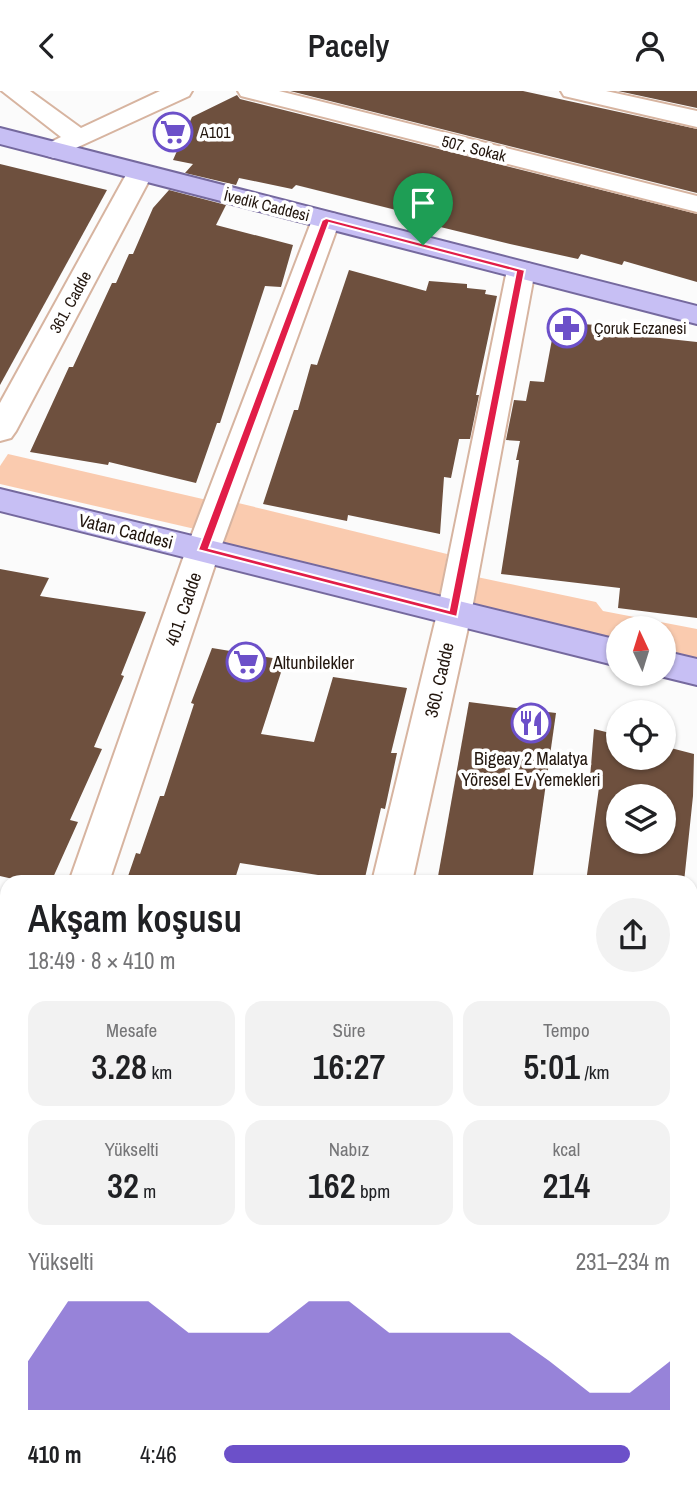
<!DOCTYPE html>
<html lang="tr">
<meta charset="utf-8">
<style>
body{margin:0;font-family:"Archivo Narrow",sans-serif;background:#f2f2f2;color:#202124;height:100vh;display:flex;flex-direction:column;font-size:26px;white-space:nowrap}
*{box-sizing:border-box;margin:0}
p{font-size:23px;color:#757577}
.icon{flex:none;width:38px;height:38px;fill:none;stroke:currentColor;stroke-width:2;stroke-linecap:round;stroke-linejoin:round}
.map{position:relative;flex:1;overflow:hidden}
.side{position:absolute;left:0px;top:784px;width:698px;height:621px;display:flex;flex-direction:column;background:#fff;border-radius:21px 21px 0 0;box-shadow:0 2px 5px #0004}
.side>*{flex:none}
.needle{width:46px;rotate:356deg}
.controls{position:absolute;left:606px;top:525px;display:grid;gap:14px}
.controls a{display:grid;place-items:center;width:70px;height:70px;border-radius:50%;background:#fff;box-shadow:0 2px 5px #0004;font-size:35px}
.pin{position:absolute;display:grid;place-items:center;width:60px;height:60px;color:#fff;margin:-72px -30px;border-radius:50% 50% 50% 0;rotate:-45deg;box-shadow:0 0 7px #0007}
.pin .icon{rotate:45deg}
.round{display:grid;place-items:center;flex:none;width:74px;height:74px;border-radius:37px;background:#f2f2f2}
.headline{display:flex;align-items:center;justify-content:space-between;height:119px;padding:0 28px}
h1{font-size:38px;font-weight:600;line-height:52px}
.figures{display:grid;grid-template-columns:repeat(3,1fr);gap:10px;height:119px;padding:7px 28px}
.figures div{display:grid;align-content:center;border-radius:18px;background:#f2f2f2;text-align:center}
.figures b{font-size:35px;font-weight:600}
.figures small{font-size:19px;font-weight:400}
.figures p{font-size:19px}
.chart{height:196px;padding:14px 28px}
.chart p{display:flex;justify-content:space-between}
.chart svg{width:100%;height:126px;margin-top:7px;fill:#6c50c9;opacity:.7}
ul{padding:0 28px;list-style:none;font-size:23px}
li{display:grid;grid-template-columns:112px 84px 1fr;align-items:center;height:52px}
li i{height:18px;border-radius:9px;background:#6c50c9}
header{display:flex;justify-content:space-between;align-items:center;height:91px;padding:0 28px;background:#fff;font-size:32px;font-weight:600}
.map>svg:first-child{display:block}
.green{fill:#facbaf}
.building{fill:#6e503e;fill-rule:evenodd}
.lines{fill:none;stroke-linecap:round;stroke-linejoin:round}
.minor-casing{stroke:#d7b4a0;stroke-width:4}
.major-casing{stroke:#75699e;stroke-width:4}
.minor{fill:#fff;fill-rule:evenodd}
.major{fill:#c7bff4;fill-rule:evenodd}
.route{fill:#e11d48;stroke:#fff;stroke-width:2;fill-rule:evenodd}
.labels{text-anchor:middle;dominant-baseline:central;stroke-width:7;stroke-linejoin:round;paint-order:stroke}
.far-poi-label{font-size:16px;fill:#22160e;stroke:#fff;text-anchor:start}
.far-street-label{font-size:16px;fill:#22160e;stroke:#fff}
.street-label{font-size:18px;fill:#22160e;stroke:#fff}
.poi-label{font-size:18px;fill:#22160e;stroke:#fff;text-anchor:start}
</style>
<header><svg class="icon" aria-label="back" viewBox="0 0 24 24"><path d="M15 5l-7 7 7 7"/></svg>Pacely<svg class="icon" aria-label="person" viewBox="0 0 24 24"><circle cx="12" cy="8" r="4"/><path d="M4 21q1-7 8-7t8 7"/></svg></header>
<div class="map">
<svg width="697" height="1405" viewBox="0 0 697 1405">
<rect width="100%" height="100%" fill="#fbfbfb"/>
<g class="green">
<path d="M8,363L207,409L195,438L0,393V375Z"/>
<path d="M234,411L447,463L441,509L218,450Z"/>
<path d="M477,486L596,511L603,520L697,538V574L663,565V537H618V553L471,515Z"/>
</g>
<g class="building">
<path d="M290,0H523L697,38V102Z"/>
<path d="M618,0H697V17Z"/>
<path d="M237,4L240,8L697,123V191L624,170L622,174L581,163L578,168L510,153L428,133L432,128L296,94L292,98L239,87L236,94L185,82L193,73L173,69L192,26Z"/>
<path d="M0,73L107,99L0,294Z"/>
<path d="M169,99L226,114L216,134L293,154L281,196L265,195L220,332H217L196,392L109,371L108,374L30,361L69,276H73L112,192H116L129,163H133L153,117Z"/>
<path d="M349,179L426,200L429,190L467,193V197L486,199L485,203L497,205L476,304H479L470,348H459L451,387L444,386L440,443L348,424L347,430L263,413L294,319H298L311,273L317,274Z"/>
<path d="M556,227L583,230L582,233L596,234L595,240L697,251V527L618,517L620,497L501,483L519,369H516L520,350L506,349L514,309L526,310L530,290L544,291Z"/>
<path d="M0,478L49,487L40,505L146,521L121,584L124,585L94,656L102,658L70,729L78,731L51,791H26L0,785Z"/>
<path d="M212,557L285,569L261,643L314,651L333,586L407,597L391,662H397L385,718L381,717L364,791L240,772L234,791H126L136,762L140,763L160,705H164L194,613L191,612Z"/>
<path d="M469,611L556,622L532,791H437Z"/>
<path d="M594,638L618,644V667H663V655L694,663L693,705L684,791H586L600,689L590,687ZM618,705H663V751H618Z"/>
</g>
<g class="lines">
<defs>
<g id="minor">
<path d="M2,0H30L81,37L160,0H192L189,5L54,67L45,64L41,59L45,54L61,46Z"/>
<path d="M238,0H279L697,105V121L241,5Z"/>
<path d="M561,0H606L697,20V36L564,5Z"/>
<path d="M140,74L149,76L153,82L16,340L11,347L0,350V312L127,82L131,76Z"/>
<path d="M326,121L336,123L340,129L220,459L109,791H69L186,459L312,129L316,123Z"/>
<path d="M521,171L531,173L535,179L471,523L412,791H372L437,523L507,179L511,173Z"/>
<path d="M0,808L7,810V844L0,842Z"/>
<path d="M7,982V1038L0,1041V984Z"/>
<path d="M691,1029L697,1031V1073L691,1071Z"/>
<path d="M697,1171V1336L691,1338V1173Z"/>
<path d="M691,1374L697,1376V1405H661V1398H691Z"/>
<path d="M231,1398H283L282,1405H230Z"/>
</g>
<g id="major">
<path d="M0,37L697,215V233L0,53Z"/>
<path d="M0,398L618,549V575L0,420Z"/>
<path d="M663,560L697,568V594L652,583H663Z"/>
</g>
</defs>
<use href="#minor" class="minor-casing"/>
<use href="#major" class="major-casing"/>
<use href="#minor" class="minor"/>
<use href="#major" class="major"/>
</g>
<path class="route" d="M326,127L525,179L457,526L198,459L322,129ZM329,132L516,181L449,519L209,457Z"/>
<defs>
<symbol id="supermarket-ring" viewBox="-11 -11 22 22"><circle r="9.5" fill="#fff" stroke="#6c50c9" stroke-width="1.5"/><path d="M-6-5.5h2.5l.6 2H6L4.5 2H-2.5L-4.4-4H-6ZM-1.5 3.2a1.3 1.3 0 1 0 .1 0ZM3 3.2a1.3 1.3 0 1 0 .1 0Z" fill="#6c50c9"/></symbol>
<symbol id="pharmacy-ring" viewBox="-11 -11 22 22"><circle r="9.5" fill="#fff" stroke="#6c50c9" stroke-width="1.5"/><path d="M-2-6h4v4h4v4h-4v4h-4v-4h-4v-4h4Z" fill="#6c50c9"/></symbol>
<symbol id="restaurant-ring" viewBox="-11 -11 22 22"><circle r="9.5" fill="#fff" stroke="#6c50c9" stroke-width="1.5"/><path d="M-5-6h1v4h1v-4h1v4h1v-4h1v5L-1.5 .5V6h-2V.5L-5-1ZM5-6V6H3V1.5H1.5Q1.5-4 5-6Z" fill="#6c50c9"/></symbol>
</defs>
<g fill-rule="evenodd">
<use href="#supermarket-ring" x="151" y="19" width="44" height="44"/>
<use href="#pharmacy-ring" x="545" y="215" width="44" height="44"/>
<use href="#supermarket-ring" x="224" y="549" width="44" height="44"/>
<use href="#restaurant-ring" x="509" y="610" width="44" height="44"/>
</g>
<g class="labels">
<g class="far-poi-label">
<text x="200" y="41">A101</text>
<text x="594" y="237">Çoruk Eczanesi</text>
</g>
<g class="far-street-label">
<text transform="translate(474 57) rotate(14)">507. Sokak</text>
<text transform="translate(267 114) rotate(14)">İvedik Caddesi</text>
<text transform="translate(70 211) rotate(-61)">361. Cadde</text>
</g>
<g class="street-label">
<text transform="translate(126 440) rotate(14)">Vatan Caddesi</text>
<text transform="translate(183 518) rotate(-71)">401. Cadde</text>
<text transform="translate(439 589) rotate(-77)">360. Cadde</text>
</g>
<g class="poi-label">
<text x="273" y="571">Altunbilekler</text>
<text x="531" y="667" text-anchor="middle">Bigeay 2 Malatya<tspan x="531" dy="21">Yöresel Ev Yemekleri</tspan></text>
</g>
</g>
</svg>
<div class="controls">
<a><svg class="needle" viewBox="-14 -14 28 28"><path d="M0-13l5 13h-10z" fill="#e53935"/><path d="M0 13l5-13h-10z" fill="#757577"/></svg></a>
<a><svg class="icon" aria-label="locate" viewBox="0 0 24 24"><circle cx="12" cy="12" r="6"/><path d="M12 2v4M12 18v4M2 12h4M18 12h4"/></svg></a>
<a><svg class="icon" aria-label="layers" viewBox="0 0 24 24"><path d="M12 4l9 5-9 5-9-5zM3 14l9 5 9-5"/></svg></a>
</div>
<div class="pin" style="left:423px;top:154px;background:#1e9e55"><svg class="icon" aria-label="arrive" viewBox="0 0 24 24"><path d="M6 21V4h12l-3 4 3 4H6"/></svg></div>
<section class="side">
<div class="headline"><div><h1>Akşam koşusu</h1><p>18:49 · 8 × 410 m</p></div><a class="round"><svg class="icon" aria-label="share" viewBox="0 0 24 24"><path d="M12 15V3M7 8l5-5 5 5M5 13v7h14v-7"/></svg></a></div>
<div class="figures">
<div><p>Mesafe</p><b>3.28<small> km</small></b></div>
<div><p>Süre</p><b>16:27</b></div>
<div><p>Tempo</p><b>5:01<small> /km</small></b></div>
</div>
<div class="figures">
<div><p>Yükselti</p><b>32<small> m</small></b></div>
<div><p>Nabız</p><b>162<small> bpm</small></b></div>
<div><p>kcal</p><b>214</b></div>
</div>
<div class="chart"><p><span>Yükselti</span>231–234 m</p>
<svg viewBox="0 0 160 44" preserveAspectRatio="none"><path d="M0 44V27L10 6L20 6L30 6L40 17L50 17L60 17L70 6L80 6L90 17L100 17L110 17L120 17L130 27L140 38L150 38L160 27V44z"/></svg>
</div>
<ul>
<li><b>410 m</b>4:46<i style="width:91%"></i></li>
</ul>
</section>
</div>
